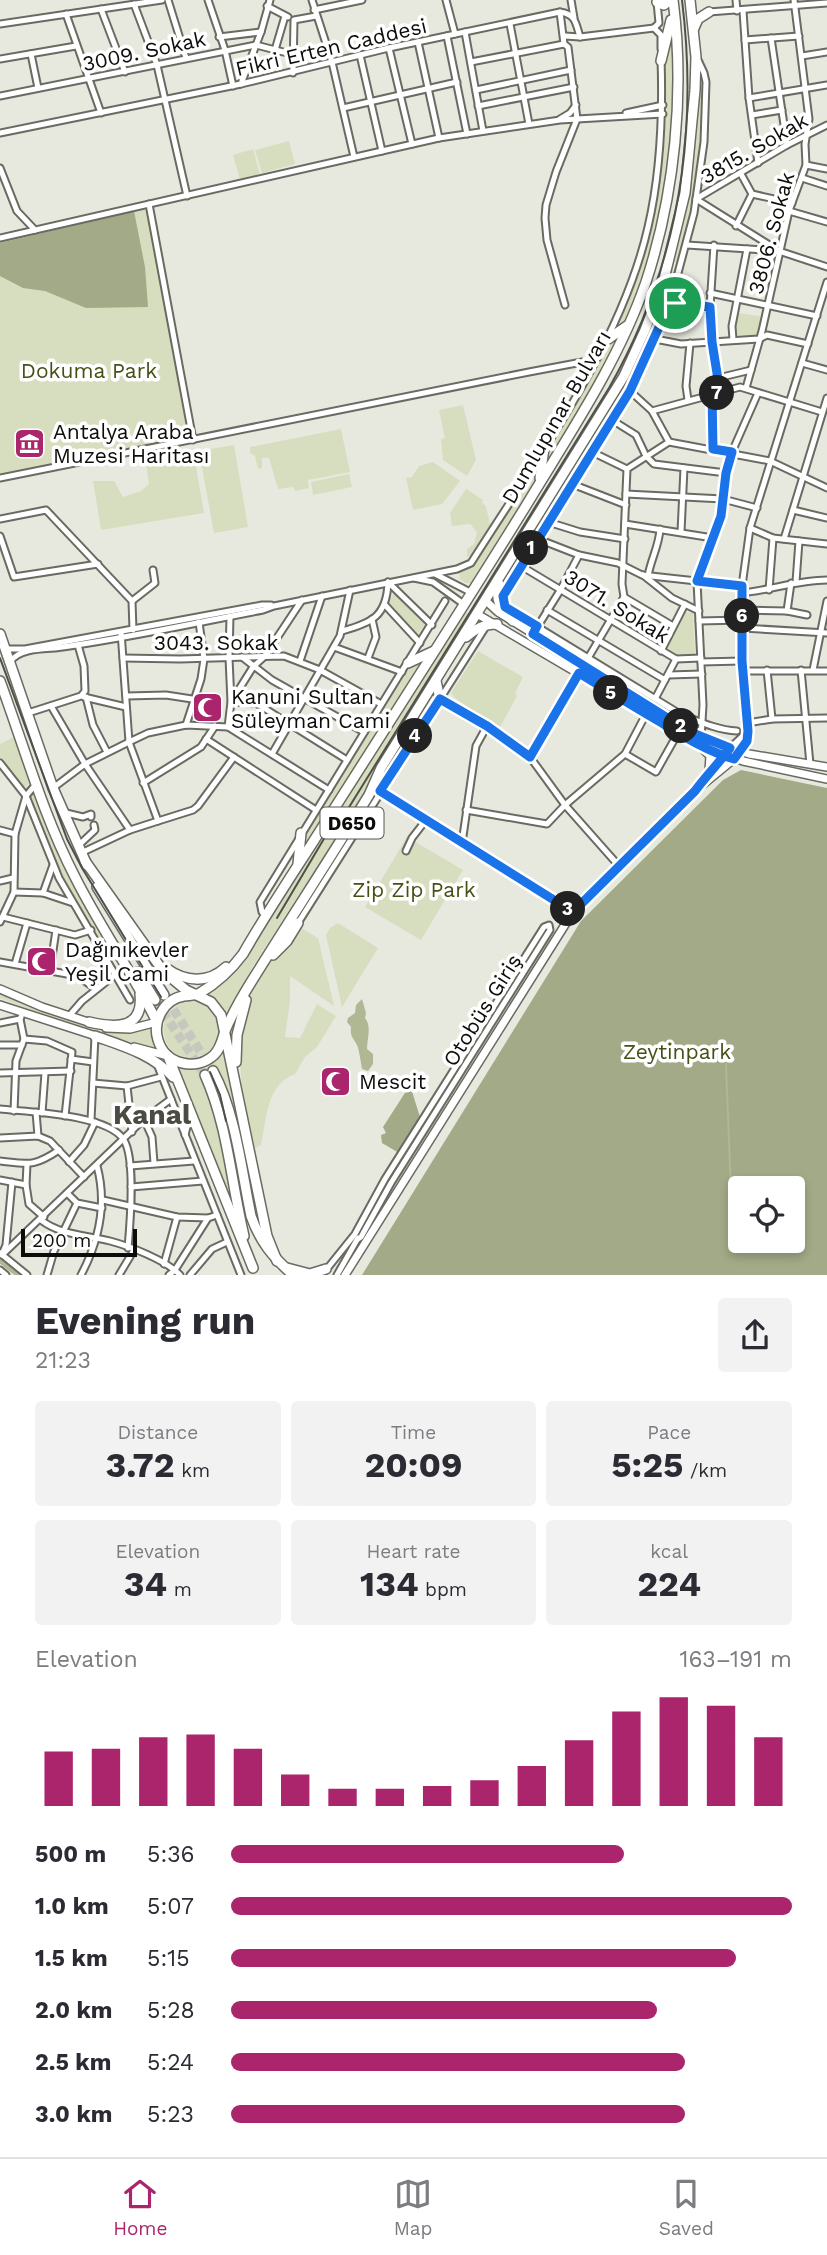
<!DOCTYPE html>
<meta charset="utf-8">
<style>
body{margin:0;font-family:"Work Sans",sans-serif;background:#f2f2f3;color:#2b2b33;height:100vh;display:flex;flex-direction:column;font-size:26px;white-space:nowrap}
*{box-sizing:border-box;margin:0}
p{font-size:23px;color:#7c7c81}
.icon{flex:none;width:38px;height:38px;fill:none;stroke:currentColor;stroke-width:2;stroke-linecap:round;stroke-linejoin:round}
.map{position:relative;height:1275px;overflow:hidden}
.sheet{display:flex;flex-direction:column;background:#fff;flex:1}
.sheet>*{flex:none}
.controls{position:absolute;left:728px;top:1176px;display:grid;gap:14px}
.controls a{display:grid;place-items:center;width:77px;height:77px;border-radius:7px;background:#fff;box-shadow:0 4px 10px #0003;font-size:35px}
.scale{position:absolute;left:21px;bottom:18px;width:116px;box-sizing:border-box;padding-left:7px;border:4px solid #0c0d0a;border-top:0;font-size:19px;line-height:24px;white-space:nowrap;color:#0c0d0a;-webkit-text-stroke:5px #fff;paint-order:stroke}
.pin{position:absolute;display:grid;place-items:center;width:60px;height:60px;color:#fff;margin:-30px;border:4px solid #fff;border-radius:50%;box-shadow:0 2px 7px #0007}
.km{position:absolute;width:35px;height:35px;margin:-18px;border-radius:50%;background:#222;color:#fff;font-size:19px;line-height:35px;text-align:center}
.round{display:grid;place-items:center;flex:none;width:74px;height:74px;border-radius:7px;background:#f2f2f3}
.overview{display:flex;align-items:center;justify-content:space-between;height:119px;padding:0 35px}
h1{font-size:38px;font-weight:700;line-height:52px}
.figures{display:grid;grid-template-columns:repeat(3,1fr);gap:10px;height:119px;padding:7px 35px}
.figures div{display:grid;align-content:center;border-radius:7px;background:#f2f2f3;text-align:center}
.figures b{font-size:35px;font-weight:700}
.figures small{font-size:19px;font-weight:400}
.figures p{font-size:19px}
.chart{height:196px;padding:14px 35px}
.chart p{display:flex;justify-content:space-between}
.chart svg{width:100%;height:126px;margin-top:7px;stroke:#ab256d;stroke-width:6}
ul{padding:0 35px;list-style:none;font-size:23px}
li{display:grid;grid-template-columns:112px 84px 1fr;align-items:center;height:52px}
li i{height:18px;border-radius:9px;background:#ab256d}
.dock{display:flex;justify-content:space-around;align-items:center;height:98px;border-top:2px solid #e1e1e2;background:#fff;font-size:19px;color:#7c7c81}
.dock a{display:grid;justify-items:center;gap:4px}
.dock .on{color:#ab256d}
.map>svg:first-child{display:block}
.green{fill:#d7debf}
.forest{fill:#a3aa87;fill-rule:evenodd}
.water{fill:#b0b793}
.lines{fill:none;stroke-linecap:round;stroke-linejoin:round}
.stream{stroke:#b0b793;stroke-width:2}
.canal{stroke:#b0b793;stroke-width:4.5}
.highway-tunnel{stroke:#c6c8bf;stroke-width:9;stroke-dasharray:9 4.5;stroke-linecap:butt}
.minor-casing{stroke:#696b62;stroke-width:9}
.major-casing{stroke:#696b62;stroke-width:10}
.highway-casing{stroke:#696b62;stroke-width:12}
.minor{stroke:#fff;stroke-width:5}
.major{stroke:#fff;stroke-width:7}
.highway{stroke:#fff;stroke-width:9}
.tram{stroke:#4e504b;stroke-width:2}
.route-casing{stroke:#fff;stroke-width:14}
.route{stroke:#1a73e8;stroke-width:9}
.labels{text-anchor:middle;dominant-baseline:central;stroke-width:7;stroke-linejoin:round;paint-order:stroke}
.shield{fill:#fff;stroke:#555654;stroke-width:2}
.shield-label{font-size:19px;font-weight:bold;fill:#0c0d0a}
.street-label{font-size:21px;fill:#0c0d0a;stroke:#fff}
.park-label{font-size:21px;fill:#474f16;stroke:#fff}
.poi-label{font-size:21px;fill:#0c0d0a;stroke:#fff;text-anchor:start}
.district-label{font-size:28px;font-weight:bold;fill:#4a4c43;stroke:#fff}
</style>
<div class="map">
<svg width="827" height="1275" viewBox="0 0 827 1275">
<rect width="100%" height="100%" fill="#e7e9df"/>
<g class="green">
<path d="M671,25C676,45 674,68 674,89C672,157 663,229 638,293C633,307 630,320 618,329C638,273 656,218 663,158C667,126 662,94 665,62C666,49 669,37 671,25Z"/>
<path d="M700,69C706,86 703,106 702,124C699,172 691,217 679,264L674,262C691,198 697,135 700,69Z"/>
<path d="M289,141L295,164L262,173L255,150Z"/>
<path d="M253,149L260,175L240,180L233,155Z"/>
<path d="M149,204L193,440L0,478V238Z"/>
<path d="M669,279L674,280C642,375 585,457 532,541L523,546L625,381L646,337Z"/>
<path d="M737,313L760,316L761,329L759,336L735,335L734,328Z"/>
<path d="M624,330L583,406L471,583H466L460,579L459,572L473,566L585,388L613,339Z"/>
<path d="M463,405L476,460L467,476L443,460L441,439L445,438L439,410Z"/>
<path d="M341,429L350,472L308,480L309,488L295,491L293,487L278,489L269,458H262V468L258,469L255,456L250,453V447Z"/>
<path d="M234,445L248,527L214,533L199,451Z"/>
<path d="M194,455L204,513L101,530L93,481H114L123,497L141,491L149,484L146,463Z"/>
<path d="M433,462L460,481L442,504L413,510L406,478L412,477L419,466Z"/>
<path d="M349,474L352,487L313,495L311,482Z"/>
<path d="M466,489L483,500L482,503L486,506L490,525L470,556L467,557V549L474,544L477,532L470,524L452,526L450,513Z"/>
<path d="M394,593L425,624L416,637L387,604Z"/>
<path d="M464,611L472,616L384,753L379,769L354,809L253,966L227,1016L217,1000L206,992L228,978L241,964Z"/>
<path d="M684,612L693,613L695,655L673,656L666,649Z"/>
<path d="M478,651L523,677L515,693L517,696L499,729L455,698L451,693Z"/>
<path d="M426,657L304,851L307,832L412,664Z"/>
<path d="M14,737L30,783L24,788L0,759V744Z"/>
<path d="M35,789L118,959L111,957L74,900L58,870L30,799Z"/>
<path d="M407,837L463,870L421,940L365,907Z"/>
<path d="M338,923L378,948L342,1007L326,935L330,928Z"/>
<path d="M301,928L318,938L334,1006L290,976V1001L285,1037L300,1038L317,1004L336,1016L317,1047L305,1057L295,1074C266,1085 267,1118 261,1145L255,1148C239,1088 228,1024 263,967C266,963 271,960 275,957C284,948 293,938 301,928Z"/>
<path d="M0,991C28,1006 87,1031 118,1033C129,1034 139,1030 150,1026L158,1050L51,1018L0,998Z"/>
<path d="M192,1000C202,1002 208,1005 214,1013C241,1050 177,1077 165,1039C159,1018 172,1003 192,1000Z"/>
<path d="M224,1049L260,1224L265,1242L257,1226L225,1089L212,1065L199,1074L219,1123L236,1219L176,1066C192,1070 215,1063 224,1049Z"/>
</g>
<g class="forest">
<path d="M134,211L145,267L148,307L86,308L45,291L23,288L0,276V243Z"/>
<path d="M741,770L827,788V1275H362L581,921L723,780ZM740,1188H793V1241H740Z"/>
<path d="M410,1085L420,1117L399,1153L382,1143L381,1135L386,1133L383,1127Z"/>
</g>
<path class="water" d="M362,999L366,1013L365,1018C372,1027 367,1038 367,1049L373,1054V1064L368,1071L362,1069C361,1063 359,1049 357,1045C353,1037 350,1037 351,1027L347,1022L348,1018L355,1013L356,1005Z"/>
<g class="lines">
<path class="stream" d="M726,1064L733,1245"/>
<path class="canal" d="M0,1261L18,1275"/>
<g class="highway-tunnel">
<path d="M166,998L213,1071"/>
<path d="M155,1000L205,1075"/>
</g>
<defs>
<g id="minor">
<path d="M168,0L186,58"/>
<path d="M208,0L225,50L233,86"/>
<path d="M312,0L332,62L354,157"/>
<path d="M446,0L455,34"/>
<path d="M571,0L574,18"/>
<path d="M736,0L737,11"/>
<path d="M134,4L157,65L187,196"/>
<path d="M267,6L288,17"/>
<path d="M101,9L125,72"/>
<path d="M314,10L362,0"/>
<path d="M743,11L749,98L758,163"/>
<path d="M560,12L564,44L568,47L577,119L556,172L546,205L545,218L547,240L565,305"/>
<path d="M709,12L827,3"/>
<path d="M66,14L101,113"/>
<path d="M0,24L162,0"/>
<path d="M510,24L529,124"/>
<path d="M654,28L661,35V49"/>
<path d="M654,28L659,23L657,2"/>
<path d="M465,32L483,131"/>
<path d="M447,36L467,134"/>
<path d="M565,36L580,37L654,28"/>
<path d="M219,37L261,32"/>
<path d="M771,38L787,145"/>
<path d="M745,40L799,36"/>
<path d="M418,42L439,138"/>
<path d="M389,48L412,144"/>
<path d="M275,50L285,16"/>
<path d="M31,54L38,88"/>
<path d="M360,55L382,151"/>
<path d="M802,56L827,52"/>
<path d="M0,59L76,46"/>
<path d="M698,60L704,73L706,82L704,142L694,213L670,303L630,391L503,596L505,607L680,714C698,721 717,730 737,731"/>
<path d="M471,62L564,44"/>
<path d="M293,73L294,20L316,16"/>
<path d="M241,84L261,32L270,0"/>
<path d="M476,90L571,70"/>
<path d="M0,96L256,45L295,55"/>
<path d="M749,98L827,85"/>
<path d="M478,106L574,87"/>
<path d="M343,108L457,82"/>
<path d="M626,113L663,105"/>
<path d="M752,115L782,110"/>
<path d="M560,119L570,113L576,105"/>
<path d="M0,133L241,84L389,48L560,12C576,14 576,24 580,37"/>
<path d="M806,165L827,169"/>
<path d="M0,168L17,211L35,230"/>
<path d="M741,174L752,194L792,203"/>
<path d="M802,178L827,186"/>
<path d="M149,204L193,440"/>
<path d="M789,211L827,222"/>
<path d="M736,226L752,194"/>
<path d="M0,238L439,138L560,120L663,114"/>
<path d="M687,245L779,251L827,267"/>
<path d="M714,245L710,307L712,342L720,392"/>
<path d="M779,251L696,199L787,145L827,125"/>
<path d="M710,293L817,316"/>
<path d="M670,303L710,307"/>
<path d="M655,339L681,344L759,339L767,335L808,344"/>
<path d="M733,340L732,326L747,249"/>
<path d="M802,363L827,370"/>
<path d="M718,378L751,370"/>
<path d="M746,388L762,331L789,211L806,165L805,144L809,119L794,0"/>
<path d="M630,391L652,411L669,442L770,461L827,488"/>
<path d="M712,394L713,449"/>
<path d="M688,400L686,386L690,343"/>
<path d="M652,411L740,387L822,412"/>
<path d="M612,420L636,435L646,456L654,464L726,473"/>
<path d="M592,452L627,469"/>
<path d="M0,478L529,372L582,362L593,366"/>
<path d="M572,484L626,505"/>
<path d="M626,494L723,499L757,508"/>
<path d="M793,510L827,518"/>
<path d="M0,519L46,510L132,601L133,630"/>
<path d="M548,522L580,532L625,539"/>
<path d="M625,524L713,538"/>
<path d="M750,528L773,538L827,544"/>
<path d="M681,532L684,468"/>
<path d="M0,536L14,577L98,564"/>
<path d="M538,539L579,555L618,563L642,575L742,586"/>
<path d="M784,539L827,398"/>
<path d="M521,566L676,659L701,658"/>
<path d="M435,574L472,593"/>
<path d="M643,575L672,598L699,611"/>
<path d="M648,576C651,559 659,546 660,529"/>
<path d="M414,578L433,582L465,605"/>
<path d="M388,582L432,625"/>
<path d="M796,582L799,541"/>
<path d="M769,590L773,538"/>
<path d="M742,593C771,590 798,580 827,580"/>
<path d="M624,597L673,626"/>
<path d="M132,601L155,583L153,570"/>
<path d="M385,605L420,643"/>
<path d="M547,610L665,680"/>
<path d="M742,610L787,611L807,615"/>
<path d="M787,611L791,583"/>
<path d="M230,616L229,658L231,702L256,703L347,760"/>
<path d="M699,621L742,620"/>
<path d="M743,628L827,633"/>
<path d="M342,631C372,623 387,616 388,582"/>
<path d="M121,632L129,742L158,821L193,810L198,806L234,757"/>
<path d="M533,634L561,589L579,555"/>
<path d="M334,647L402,672"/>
<path d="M6,649H25L262,605H271"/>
<path d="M661,651L685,604"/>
<path d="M242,657L272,680L364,732"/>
<path d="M123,658L180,659L284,656L320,670L381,704"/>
<path d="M368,658L376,637L372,619"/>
<path d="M300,661L322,596"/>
<path d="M10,662C18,649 41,649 55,648C125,639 194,623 263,610L274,606L457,569L471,563C535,461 621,346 648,227C661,171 663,116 661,59"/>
<path d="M701,662L742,661"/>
<path d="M584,665L624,597L622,584L627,469L669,442"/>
<path d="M767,670L772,719"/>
<path d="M801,670L810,764"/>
<path d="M813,670L827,601"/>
<path d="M743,671H827"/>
<path d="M668,675L702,674"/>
<path d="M126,696L166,695L192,699"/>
<path d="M84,697L126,707"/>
<path d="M86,697L93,725L107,752"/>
<path d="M656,697L676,659"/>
<path d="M440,699L487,726L530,757L565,805L619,866"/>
<path d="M51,706L85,764L130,830L158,821"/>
<path d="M28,713L81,696L85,691L84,666L78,645"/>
<path d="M747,723L772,719L827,718"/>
<path d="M186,725L201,679L204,659L199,622"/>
<path d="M228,727L231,702L253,667L265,656L302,600"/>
<path d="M748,731L742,661V586L750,528L827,282"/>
<path d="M701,738L703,705L697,581L721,516L726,473L732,452L758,393"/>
<path d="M206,739L316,810"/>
<path d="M730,748L748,731L747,741L740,751"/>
<path d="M272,754L340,636L350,590"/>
<path d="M625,754L656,772L678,733"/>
<path d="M530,757L579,673"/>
<path d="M0,763L26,796L59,878L130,1000"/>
<path d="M143,783L201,747L215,726"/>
<path d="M53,788L85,764L129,742L148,733L186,725L228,727L329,790"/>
<path d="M380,791L573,912"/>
<path d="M466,810L547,824L565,805L625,754L646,714"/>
<path d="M62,812L83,817L91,814V817"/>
<path d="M0,830L15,834"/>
<path d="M462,843L476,746L487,726"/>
<path d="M78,846L95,830L94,825"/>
<path d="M406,851L412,838L426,820"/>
<path d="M81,853L130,830"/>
<path d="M0,881L13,878"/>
<path d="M14,892L43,893L73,903"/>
<path d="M43,893L53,865"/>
<path d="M267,916L262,912L260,902L445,601"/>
<path d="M3,917L75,935L91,930"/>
<path d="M0,922L14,892L15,834L26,796L36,784"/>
<path d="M298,923L485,628"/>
<path d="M0,962L78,976L96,989"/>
<path d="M15,964L27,923"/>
<path d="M50,971L56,930"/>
<path d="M69,1016L82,1001L116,974"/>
<path d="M0,1023L20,1019L21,1017"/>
<path d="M24,1039L47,1041L72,1052L65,1116"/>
<path d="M0,1045H22"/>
<path d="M71,1059L93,1062"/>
<path d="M157,1064L241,1275"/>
<path d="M0,1073L71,1071"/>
<path d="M93,1083L127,1086L161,1077"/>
<path d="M127,1086L132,1132"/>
<path d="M0,1109C28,1112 108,1114 124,1140C136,1160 130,1225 128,1248"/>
<path d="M14,1111L16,1061L24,1039L20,1019"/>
<path d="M36,1112L38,1136"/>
<path d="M42,1113L45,1073"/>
<path d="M144,1119L152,1137L154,1163"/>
<path d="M91,1120L95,1036"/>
<path d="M185,1135L190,1115"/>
<path d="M0,1138L38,1136L50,1141L84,1177"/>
<path d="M0,1161C29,1164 34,1167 59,1150"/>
<path d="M69,1162L84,1145L95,1122"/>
<path d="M27,1164L26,1185L29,1204L44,1217"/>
<path d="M130,1166L194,1161"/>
<path d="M0,1180L26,1185"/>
<path d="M131,1187L203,1181"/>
<path d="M67,1193L77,1203L102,1208"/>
<path d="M103,1200L177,1217L208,1218"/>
<path d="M41,1220C60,1235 86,1235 110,1241C129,1246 166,1260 180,1275"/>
<path d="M3,1252L6,1245L12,1182"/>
<path d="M0,1253L27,1275"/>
<path d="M2,1255L144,1119L171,1099"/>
<path d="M164,1264L177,1217"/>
<path d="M0,1270L6,1275"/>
<path d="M326,1270L355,1234L385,1179L544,927L549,925L550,930L391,1183L361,1237L358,1239"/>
<path d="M47,1275L54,1251L77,1203"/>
<path d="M81,1275C99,1241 107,1203 97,1166"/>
<path d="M119,1275L134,1250"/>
<path d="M169,1275L175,1270L208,1218L217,1215"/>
<path d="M190,1275L212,1249L227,1242"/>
<path d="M337,1275L358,1238"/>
</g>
<g id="major">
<path d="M486,601L498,612L701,738L749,754L827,767"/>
<path d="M477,614L707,749L743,761L827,779"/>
<path d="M702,748L710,756L709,771"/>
<path d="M702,782L726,754"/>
<path d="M0,989L42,1007L91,1023"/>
<path d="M0,1005L99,1037"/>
<path d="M106,1028L130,1029L157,1022"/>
<path d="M134,1047L168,1056"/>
<path d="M345,1275L573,912L695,791L734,759L740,751"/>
</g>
<g id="highway">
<path d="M673,0C685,92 675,193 646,282C618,363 568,436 524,509C457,617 388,724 320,831C294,872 267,912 243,954C231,970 217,983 200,993C194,996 191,995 184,996C164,999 152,1021 158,1040C165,1064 196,1072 214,1055C221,1048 222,1040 225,1031C232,1014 243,995 253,979C291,918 331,857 369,795L381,768L624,376L645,330L663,283L685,193L695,90L696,57L690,0"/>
<path d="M657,2L664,5L670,0"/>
<path d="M694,28L698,19L709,12"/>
<path d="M661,61L671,20"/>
<path d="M608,339L627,326"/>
<path d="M540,478L544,448"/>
<path d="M516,552L535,543"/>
<path d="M499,584C494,601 502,610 513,621"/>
<path d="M0,634L53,788L87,865"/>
<path d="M466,637C476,629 483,624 497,624"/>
<path d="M408,663L434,651"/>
<path d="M0,681C24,746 43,815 75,877C100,927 132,972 157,1022"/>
<path d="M436,681L440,699"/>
<path d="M85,861L163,971L186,990L211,1002L221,1015L267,1236L277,1261"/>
<path d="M298,864L301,833"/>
<path d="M97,887L164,995"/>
<path d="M273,955L287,941L298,923"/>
<path d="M166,968C185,982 208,984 226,967"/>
<path d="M138,972L155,1000"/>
<path d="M89,1022C115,1028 144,1030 140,994"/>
<path d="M95,1036C123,1046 152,1054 173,1077"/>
<path d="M168,1056L253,1268"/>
<path d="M236,1062L237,1035L246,1000"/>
<path d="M213,1071C236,1114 241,1168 251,1216C260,1242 273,1257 293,1275"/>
<path d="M205,1075C228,1126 231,1182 244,1236"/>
<path d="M287,1268L310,1274L326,1269"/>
</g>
</defs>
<use href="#minor" class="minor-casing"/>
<use href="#major" class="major-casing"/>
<use href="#highway" class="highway-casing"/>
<use href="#minor" class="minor"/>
<use href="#major" class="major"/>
<use href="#highway" class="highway"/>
<g class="tram">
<path d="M0,658L67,839L82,868L161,997"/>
<path d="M338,825L609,388C678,267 699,138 682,0"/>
<path d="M277,918L338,815"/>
<path d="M210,1072L220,1095L226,1121"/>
</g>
</g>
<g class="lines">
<defs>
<path id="route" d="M675,303H670L630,391L503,596L505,607L537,626L533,634L690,732L730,748C719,763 706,776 695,791L573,912L380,791L440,699L487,726L530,757L579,673C606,690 633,706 660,722C683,736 708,752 734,759L747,741L748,731L742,661V586L697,581L721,516L726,473L732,452L713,449L712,394L720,392L712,342L710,307L675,303"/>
</defs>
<use href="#route" class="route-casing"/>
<use href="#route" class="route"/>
</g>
<defs>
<symbol id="museum-square" viewBox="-11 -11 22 22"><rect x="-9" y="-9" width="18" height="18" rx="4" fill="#ab256d" stroke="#fff"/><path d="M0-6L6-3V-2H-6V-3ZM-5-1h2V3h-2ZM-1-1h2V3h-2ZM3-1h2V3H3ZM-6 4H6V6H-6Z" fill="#fff"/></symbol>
<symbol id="mosque-square" viewBox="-11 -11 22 22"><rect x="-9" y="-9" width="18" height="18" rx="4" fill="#ab256d" stroke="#fff"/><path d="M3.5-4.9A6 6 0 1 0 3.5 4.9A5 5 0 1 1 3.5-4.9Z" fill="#fff"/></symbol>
</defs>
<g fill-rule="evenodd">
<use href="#museum-square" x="12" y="426" width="35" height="35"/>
<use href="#mosque-square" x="190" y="690" width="35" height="35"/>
<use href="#mosque-square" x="24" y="944" width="35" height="35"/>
<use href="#mosque-square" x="318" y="1064" width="35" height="35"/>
</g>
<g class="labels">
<rect class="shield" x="320.5" y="807.5" width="63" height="31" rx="5"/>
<g class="shield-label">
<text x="352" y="823">D650</text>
</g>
<g class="street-label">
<text transform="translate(331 47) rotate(-13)">Fikri Erten Caddesi</text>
<text transform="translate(144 51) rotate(-12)">3009. Sokak</text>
<text transform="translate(754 148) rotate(-30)">3815. Sokak</text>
<text transform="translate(771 233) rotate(-75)">3806. Sokak</text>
<text transform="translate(556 417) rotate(-60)">Dumlupınar Bulvarı</text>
<text transform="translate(617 606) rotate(32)">3071. Sokak</text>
<text x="216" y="642">3043. Sokak</text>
<text transform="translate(482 1010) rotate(-58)">Otobüs Giriş</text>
</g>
<g class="park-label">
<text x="89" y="370">Dokuma Park</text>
<text x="414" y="889">Zip Zip Park</text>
<text x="677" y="1051">Zeytinpark</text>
</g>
<g class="poi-label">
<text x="53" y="431">Antalya Araba<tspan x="53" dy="24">Muzesi Haritası</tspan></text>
<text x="231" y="696">Kanuni Sultan<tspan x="231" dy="24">Süleyman Cami</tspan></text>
<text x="65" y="949">Dağınıkevler<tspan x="65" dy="24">Yeşil Cami</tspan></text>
<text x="359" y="1081">Mescit</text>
</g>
<g class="district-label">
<text x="152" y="1114">Kanal</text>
</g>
</g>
</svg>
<div class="controls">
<a><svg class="icon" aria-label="locate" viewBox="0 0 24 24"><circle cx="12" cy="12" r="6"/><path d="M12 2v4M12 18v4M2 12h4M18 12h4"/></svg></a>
</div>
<div class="scale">200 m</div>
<div class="pin" style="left:675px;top:303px;background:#1e9e55"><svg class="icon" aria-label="arrive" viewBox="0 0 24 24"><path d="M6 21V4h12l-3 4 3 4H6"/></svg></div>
<b class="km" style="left:531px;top:548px">1</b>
<b class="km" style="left:681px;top:726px">2</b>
<b class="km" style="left:568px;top:909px">3</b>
<b class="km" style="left:415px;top:736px">4</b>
<b class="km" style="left:611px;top:693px">5</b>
<b class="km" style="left:742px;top:616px">6</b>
<b class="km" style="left:717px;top:393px">7</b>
</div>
<section class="sheet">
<div class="overview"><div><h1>Evening run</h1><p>21:23</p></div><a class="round"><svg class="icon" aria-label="share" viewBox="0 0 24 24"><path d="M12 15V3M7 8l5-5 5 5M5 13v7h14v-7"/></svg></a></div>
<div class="figures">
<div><p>Distance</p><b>3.72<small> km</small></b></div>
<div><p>Time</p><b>20:09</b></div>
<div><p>Pace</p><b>5:25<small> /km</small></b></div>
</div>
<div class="figures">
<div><p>Elevation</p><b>34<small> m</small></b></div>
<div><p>Heart rate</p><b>134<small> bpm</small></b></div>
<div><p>kcal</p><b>224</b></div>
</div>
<div class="chart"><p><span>Elevation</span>163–191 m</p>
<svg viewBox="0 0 160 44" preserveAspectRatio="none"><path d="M5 44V25M15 44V24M25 44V20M35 44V19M45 44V24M55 44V33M65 44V38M75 44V38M85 44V37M95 44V35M105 44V30M115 44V21M125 44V11M135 44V6M145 44V9M155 44V20"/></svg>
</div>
<ul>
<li><b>500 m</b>5:36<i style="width:70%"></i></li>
<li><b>1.0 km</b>5:07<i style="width:100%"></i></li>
<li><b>1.5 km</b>5:15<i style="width:90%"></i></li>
<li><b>2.0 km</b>5:28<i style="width:76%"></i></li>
<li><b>2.5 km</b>5:24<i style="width:81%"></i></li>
<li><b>3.0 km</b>5:23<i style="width:81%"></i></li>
</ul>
</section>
<nav class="dock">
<a class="on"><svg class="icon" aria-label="home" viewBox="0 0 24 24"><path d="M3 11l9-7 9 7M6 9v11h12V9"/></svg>Home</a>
<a><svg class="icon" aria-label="map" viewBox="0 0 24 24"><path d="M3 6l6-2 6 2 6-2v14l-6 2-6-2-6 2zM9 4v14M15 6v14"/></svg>Map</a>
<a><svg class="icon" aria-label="saved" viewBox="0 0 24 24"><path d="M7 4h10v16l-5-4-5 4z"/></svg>Saved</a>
</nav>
